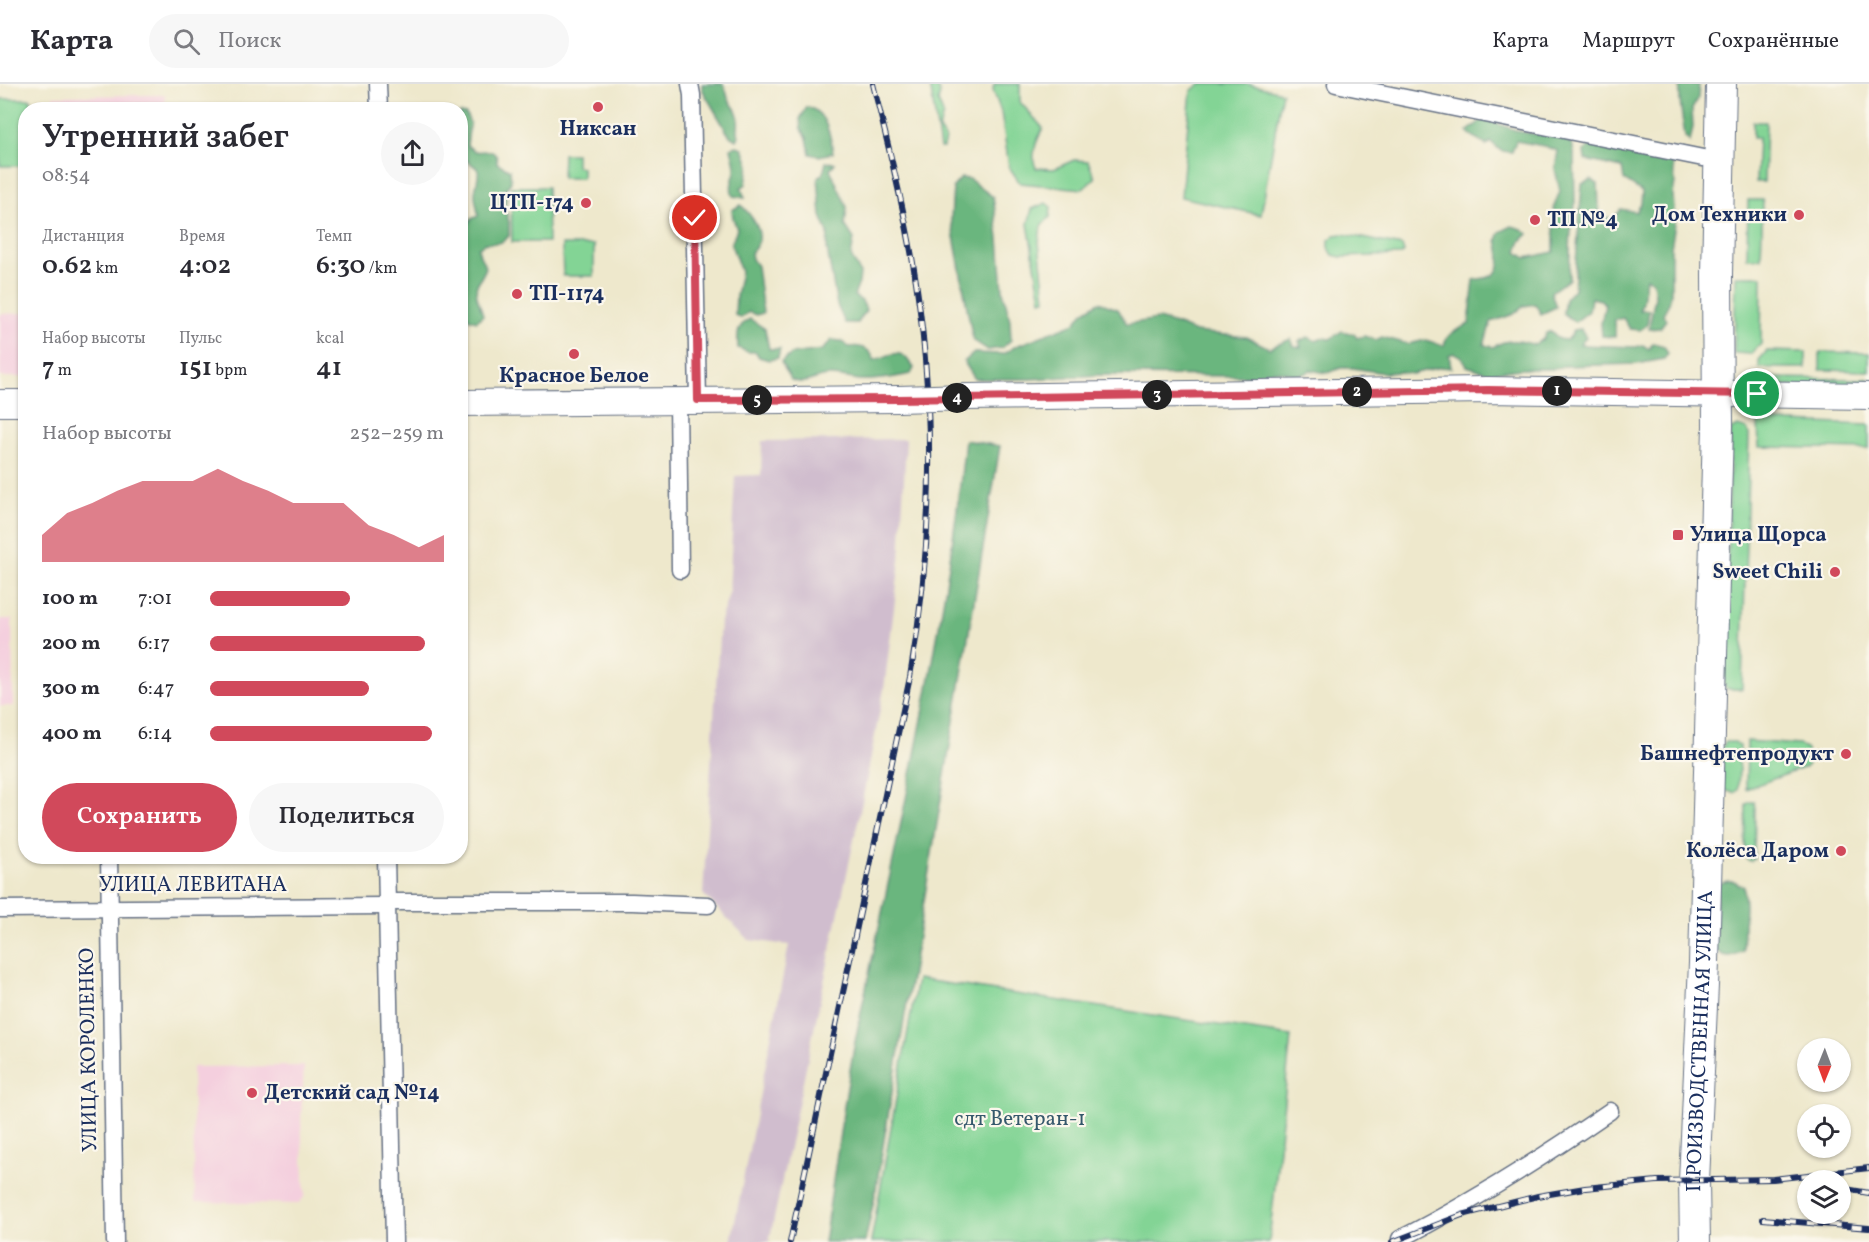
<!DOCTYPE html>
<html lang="ru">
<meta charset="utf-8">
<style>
body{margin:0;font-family:Vollkorn,serif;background:#f7f7f7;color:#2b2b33;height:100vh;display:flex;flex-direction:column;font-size:22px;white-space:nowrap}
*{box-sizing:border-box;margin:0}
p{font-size:20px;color:#7c7c81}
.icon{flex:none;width:33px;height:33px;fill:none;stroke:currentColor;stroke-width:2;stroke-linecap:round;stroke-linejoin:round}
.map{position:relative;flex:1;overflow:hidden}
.drawer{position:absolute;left:18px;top:18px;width:450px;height:762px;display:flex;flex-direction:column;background:#fff;border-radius:24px;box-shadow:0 2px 4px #0004}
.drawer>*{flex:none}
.needle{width:39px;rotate:181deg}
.buttons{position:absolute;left:1797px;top:954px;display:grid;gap:12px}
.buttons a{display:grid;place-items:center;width:54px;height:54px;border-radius:50%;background:#fff;box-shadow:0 2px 4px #0004;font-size:30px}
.pin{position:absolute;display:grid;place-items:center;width:51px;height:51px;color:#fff;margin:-26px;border:3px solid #fff;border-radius:50%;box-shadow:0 2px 6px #0007}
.km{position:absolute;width:30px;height:30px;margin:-15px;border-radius:50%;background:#222;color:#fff;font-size:16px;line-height:30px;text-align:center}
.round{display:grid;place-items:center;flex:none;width:63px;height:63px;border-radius:32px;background:#f7f7f7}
.summary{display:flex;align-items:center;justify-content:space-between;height:102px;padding:0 24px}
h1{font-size:33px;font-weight:600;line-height:45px}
.stats{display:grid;grid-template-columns:repeat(3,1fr);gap:9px;height:102px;padding:6px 24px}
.stats div{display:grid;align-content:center}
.stats b{font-size:26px;font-weight:600}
.stats small{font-size:16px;font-weight:400}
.stats p{font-size:16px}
.chart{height:168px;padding:12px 24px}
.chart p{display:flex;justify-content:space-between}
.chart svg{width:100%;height:108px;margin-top:6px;fill:#d1495b;opacity:.7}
.action{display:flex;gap:12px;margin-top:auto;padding:12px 24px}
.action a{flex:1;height:69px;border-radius:36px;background:#d1495b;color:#fff;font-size:24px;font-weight:600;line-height:69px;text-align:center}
.action a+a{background:#f7f7f7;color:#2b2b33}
ul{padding:0 24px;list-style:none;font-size:20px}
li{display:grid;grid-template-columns:96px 72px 1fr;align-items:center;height:45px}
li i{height:15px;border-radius:8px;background:#d1495b}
header{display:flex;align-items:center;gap:36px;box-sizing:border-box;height:84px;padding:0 30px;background:#fff;border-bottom:2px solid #e1e1e2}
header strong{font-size:28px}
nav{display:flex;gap:33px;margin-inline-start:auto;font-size:21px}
.search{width:420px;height:54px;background:#f7f7f7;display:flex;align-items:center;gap:15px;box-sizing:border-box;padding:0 21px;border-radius:33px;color:#7c7c81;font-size:22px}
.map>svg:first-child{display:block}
.built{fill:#f4cfde}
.industrial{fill:#d0bdce}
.green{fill:#83d495;stroke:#4f827a;stroke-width:1.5}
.forest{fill:#6ab67e;stroke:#42726e;stroke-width:1.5}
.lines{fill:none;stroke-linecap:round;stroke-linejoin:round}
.street-casing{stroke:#657084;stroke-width:19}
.primary-casing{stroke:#657084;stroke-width:28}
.highway-casing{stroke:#657084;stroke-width:32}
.street{stroke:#fff;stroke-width:16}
.primary{stroke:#fff;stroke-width:26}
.highway{stroke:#fff;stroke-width:30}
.rail-casing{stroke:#1b2f5e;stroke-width:6}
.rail{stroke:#fbf7ec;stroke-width:4;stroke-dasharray:11;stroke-linecap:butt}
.primary-bridge-casing{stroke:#657084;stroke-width:28;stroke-linecap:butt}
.primary-bridge{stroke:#fff;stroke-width:26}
.route-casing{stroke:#fff;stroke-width:12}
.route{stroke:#d1495b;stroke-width:8}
.poi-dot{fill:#d1495b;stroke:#fbf7ec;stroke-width:2}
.labels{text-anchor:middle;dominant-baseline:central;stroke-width:4.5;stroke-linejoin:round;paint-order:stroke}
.poi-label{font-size:21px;font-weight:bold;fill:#1b2f5e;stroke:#fbf7ec;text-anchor:end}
.street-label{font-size:21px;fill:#1b2f5e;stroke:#fbf7ec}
.park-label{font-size:21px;fill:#35586c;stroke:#fbf7ec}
</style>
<header>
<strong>Карта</strong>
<div class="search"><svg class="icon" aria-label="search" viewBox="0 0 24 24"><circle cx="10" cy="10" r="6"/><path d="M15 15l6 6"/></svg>Поиск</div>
<nav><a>Карта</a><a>Маршрут</a><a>Сохранённые</a></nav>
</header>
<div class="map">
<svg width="1869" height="1158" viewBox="0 0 1869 1158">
<rect width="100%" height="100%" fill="#fbf7ec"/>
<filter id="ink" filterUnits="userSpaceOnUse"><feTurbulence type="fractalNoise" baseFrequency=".0167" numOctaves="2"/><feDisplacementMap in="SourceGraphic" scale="12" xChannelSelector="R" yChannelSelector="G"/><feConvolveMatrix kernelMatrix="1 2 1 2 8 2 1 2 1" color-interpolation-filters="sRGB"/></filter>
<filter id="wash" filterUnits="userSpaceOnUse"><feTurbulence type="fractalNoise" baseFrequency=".008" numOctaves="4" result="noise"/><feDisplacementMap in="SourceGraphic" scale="24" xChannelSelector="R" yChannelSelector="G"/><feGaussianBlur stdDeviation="1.35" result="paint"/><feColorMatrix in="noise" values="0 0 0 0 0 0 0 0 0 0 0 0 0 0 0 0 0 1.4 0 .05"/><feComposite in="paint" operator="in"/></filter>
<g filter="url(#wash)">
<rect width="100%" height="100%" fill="#eee8cc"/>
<g class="built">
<path d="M165,11V25H53V12Z"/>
<path d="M25,229V293H0V230Z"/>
<path d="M0,535H12L13,622H0Z"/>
<path d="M304,982L301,1035L305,1112L298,1120L195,1118L192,983Z"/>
</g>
<path class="industrial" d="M906,355L900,476L884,605L862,718L769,1158H731L789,861L749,856L703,810L720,537L729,509L735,392L761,391L762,357Z"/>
<g class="green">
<path d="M930,0H937L940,10L938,17L943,30L939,46L945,55L943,64H940Z"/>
<path d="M994,0H1020V18L1043,44C1037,56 1030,71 1036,84L1054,85L1074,76L1088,77L1095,94L1083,105L1020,99L1009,83L1001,28L993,6Z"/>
<path d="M1200,0H1247L1282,8L1261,131L1181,113L1191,7Z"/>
<path d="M0,15H31V25L26,26L25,96V82H0Z"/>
<path d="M1753,38H1766L1764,98H1756L1758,54H1753Z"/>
<path d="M563,70H576V82L582,83V94H562Z"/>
<path d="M511,103H547L548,158H512Z"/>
<path d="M1748,116H1763L1761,174H1747Z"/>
<path d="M1046,119L1051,123L1050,133L1041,142L1039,158L1045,215L1041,216L1028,140L1032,125Z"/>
<path d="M1343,150L1402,162L1404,168L1401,171L1341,173L1333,171L1329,164V156L1335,151Z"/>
<path d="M562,161H594V192H563Z"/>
<path d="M1736,192H1762L1761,260L1751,270L1734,269Z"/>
<path d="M1767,267L1806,268V284H1759V276Z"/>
<path d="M1820,268L1869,269V287L1820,286Z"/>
<path d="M1762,294L1869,295V303L1762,302Z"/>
<path d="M1758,337L1869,341V365L1759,363Z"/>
<path d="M1738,342L1747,345L1749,350L1742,605H1728L1724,602L1731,345Z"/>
<path d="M1747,657L1799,661L1806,664C1808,671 1811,677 1806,683L1746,705Z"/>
<path d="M1726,658H1735L1740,662L1738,706L1734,709L1723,706L1722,663Z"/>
<path d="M1749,718H1754L1755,725L1754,774L1751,777L1747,776L1745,772L1746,721Z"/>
<path d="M917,895L1291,952L1269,1158H871Z"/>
</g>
<g class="forest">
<path d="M702,0H723C727,5 726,8 728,14C731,21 737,24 738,32C740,40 736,45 739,52L737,56L731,53L727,48L702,5Z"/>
<path d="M1680,0H1699L1698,15L1692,25L1693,43L1690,58L1685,53C1683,35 1678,18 1680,0Z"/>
<path d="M807,23C826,26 831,53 833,69L819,72L810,70L807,54L801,44L800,35Z"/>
<path d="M460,29L466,30L470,39L467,61C478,72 479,65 493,68L497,73V79L510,86L511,98L504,107L506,111L505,124L509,138V152C495,167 490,152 478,164L480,172L486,183C484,190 479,196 477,201C474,211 481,222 483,231L477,237L470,235L464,229L461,201L464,186L461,150L471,135L478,132C478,124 474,115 475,108C479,83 484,88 461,73Z"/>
<path d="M1483,35L1521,48L1559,53L1572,60L1574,68L1575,120L1574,132L1571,143L1569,195L1551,208L1556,223L1541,230L1535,220L1524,222L1514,230L1491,238L1484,261L1493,263C1508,254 1519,256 1535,261L1543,255L1546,249L1551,247L1559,255L1566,256L1571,252L1573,246L1581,245L1586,253L1580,261L1636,263L1643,261L1649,265L1653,259L1664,262L1668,269L1664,275L1637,280L1564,282L1553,285H1520L1489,289L1467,282L1461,272L1454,269L1449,271L1451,284L1441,283L1412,290L1400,288L1384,289L1353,284H1341L1327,289L1310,286C1301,296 1288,287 1276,287C1268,286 1258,290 1251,292L1101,291L1030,295H975L964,278L974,269L1003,270L1016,262L1075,239L1083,228L1099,218L1118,225L1127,240L1158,235L1176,240L1195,248L1247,253L1269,264L1291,255L1294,262L1301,263L1299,257L1308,253L1316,257L1323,254L1330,255L1342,247L1354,250L1357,254L1364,252L1376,256L1382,253L1408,260L1426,256L1444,262C1446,250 1458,245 1469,240L1474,196C1479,194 1485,195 1489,193C1504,188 1500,167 1497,156L1500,148L1512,142L1522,145L1528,150L1521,157L1517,168L1526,174L1554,168V123L1560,107L1555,85L1558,67L1544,62L1516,57L1512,68L1501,67L1491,58L1486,61L1467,48Z"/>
<path d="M1603,60L1672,75L1675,98L1673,111L1675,139L1671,164V211L1669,219L1663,230L1666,236L1660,244L1649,245L1655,212L1653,198L1646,194L1643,218L1639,226H1649L1647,241L1640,246L1630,245L1623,234L1615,236V253L1602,252L1601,239L1605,221L1601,216L1591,214L1589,227L1575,238L1563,229L1565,215L1574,205L1582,100L1591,96L1598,100L1599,127L1605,134H1614L1621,125L1636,128L1641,120L1642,108L1624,96L1622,84L1585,76L1584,67L1591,62Z"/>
<path d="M737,62L743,64L749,81L746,100L741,104L745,114L733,112C728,97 736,95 735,84C735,77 732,70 731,64Z"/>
<path d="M826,78L835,79L830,85L847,123L845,141L854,155L851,172L860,189L859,199L854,212L862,217L866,226L858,239H845L837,221L827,165L828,149L821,132L818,93L823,90Z"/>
<path d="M961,94L969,95L993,113L999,154L1003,207L1010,236L1011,256L1002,264L988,266L973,256L951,136L953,103Z"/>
<path d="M741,121C749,129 761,143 759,156C758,161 754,165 751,169L752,175L757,182L763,229L756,231L749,228L741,234L735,231L736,212L741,188L731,160L737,145L733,134L732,126Z"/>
<path d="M750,235L765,245L769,265H780L778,274L769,276L759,273L756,268H748L738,264C737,251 737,241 750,235Z"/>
<path d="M832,256L841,257L849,263C861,261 870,264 874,276C894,271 899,261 914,284L911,290C894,293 878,297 860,296C849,295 839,291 827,292C811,294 808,302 791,296L781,278L792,270L822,266Z"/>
<path d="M965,356L1000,362L874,1116L865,1158H824C835,1089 843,1017 857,948C897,751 945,556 965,356Z"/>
<path d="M1728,797H1734L1744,803L1745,822L1743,867C1732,872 1724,876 1715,865L1717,800Z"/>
</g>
</g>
<g filter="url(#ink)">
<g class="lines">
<defs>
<g id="street">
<path d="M378,0L379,26"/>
<path d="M690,0L692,11L698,316"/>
<path d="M1336,0L1703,74"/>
<path d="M678,316L680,486"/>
<path d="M109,772L115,1158"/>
<path d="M386,772L394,1158"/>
<path d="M387,818H632L708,821"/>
<path d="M0,825L387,822"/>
<path d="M1400,1155C1473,1118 1542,1074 1610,1027"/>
</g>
<g id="primary">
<path d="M968,313L1488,306L1869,312"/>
<path d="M0,319H26"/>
<path d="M460,319L898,315"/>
</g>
<g id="highway">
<path id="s1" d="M1695,1158L1694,1097L1704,879L1718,342L1717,190L1721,0"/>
</g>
</defs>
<use href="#street" class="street-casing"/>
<use href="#primary" class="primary-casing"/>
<use href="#highway" class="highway-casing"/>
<use href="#street" class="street"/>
<use href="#primary" class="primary"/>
<use href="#highway" class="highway"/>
<defs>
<g id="rail">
<path d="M1840,1104L1869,1109"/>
<path d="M1763,1135L1869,1144"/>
<path d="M790,1158L910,593C934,454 936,312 912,173C902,114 887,57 873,0"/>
<path d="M1392,1158L1462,1131L1538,1112L1585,1104L1657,1097L1773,1095L1869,1084"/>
</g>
</defs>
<use href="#rail" class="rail-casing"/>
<use href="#rail" class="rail"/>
<defs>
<path id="primary-bridge" d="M898,315L968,313"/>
</defs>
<use href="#primary-bridge" class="primary-bridge-casing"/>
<use href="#primary-bridge" class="primary-bridge"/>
</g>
</g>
<g class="lines" filter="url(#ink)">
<defs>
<path id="route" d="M695,134L698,316L898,315L1488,306L1757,310"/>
</defs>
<use href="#route" class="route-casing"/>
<use href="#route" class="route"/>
</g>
<g class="poi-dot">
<circle cx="598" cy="23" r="6"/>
<circle cx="586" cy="119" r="6"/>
<circle cx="1799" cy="131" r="6"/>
<circle cx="1535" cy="136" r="6"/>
<circle cx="517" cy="210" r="6"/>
<circle cx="574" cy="270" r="6"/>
<rect x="1672" y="445" width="12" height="12" rx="3"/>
<circle cx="1835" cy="488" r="6"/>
<circle cx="1846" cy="670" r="6"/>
<circle cx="1841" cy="767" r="6"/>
<circle cx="252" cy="1009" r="6"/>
</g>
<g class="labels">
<g class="poi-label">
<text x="598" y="45" text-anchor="middle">Никсан</text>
<text x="574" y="119">ЦТП-174</text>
<text x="1787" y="131">Дом Техники</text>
<text x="1547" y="136" text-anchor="start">ТП №4</text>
<text x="529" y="210" text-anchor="start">ТП-1174</text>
<text x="574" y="292" text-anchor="middle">Красное Белое</text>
<text x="1690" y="451" text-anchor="start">Улица Щорса</text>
<text x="1823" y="488">Sweet Chili</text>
<text x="1834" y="670">Башнефтепродукт</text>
<text x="1829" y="767">Колёса Даром</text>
<text x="264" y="1009" text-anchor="start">Детский сад №14</text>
</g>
<g class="street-label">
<text x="193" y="801">УЛИЦА ЛЕВИТАНА</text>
<text stroke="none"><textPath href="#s1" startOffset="201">ПРОИЗВОДСТВЕННАЯ УЛИЦА</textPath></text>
<text transform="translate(89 966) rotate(-91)">УЛИЦА КОРОЛЕНКО</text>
</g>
<g class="park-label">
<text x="1020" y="1035">сдт Ветеран-1</text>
</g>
</g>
</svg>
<div class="buttons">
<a><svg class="needle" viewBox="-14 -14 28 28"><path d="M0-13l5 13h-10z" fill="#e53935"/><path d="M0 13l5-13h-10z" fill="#7c7c81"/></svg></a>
<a><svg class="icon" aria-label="locate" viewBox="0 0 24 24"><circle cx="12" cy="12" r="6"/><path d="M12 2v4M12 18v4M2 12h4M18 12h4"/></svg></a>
<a><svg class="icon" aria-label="layers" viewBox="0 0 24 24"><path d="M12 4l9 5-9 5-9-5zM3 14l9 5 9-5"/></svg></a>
</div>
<div class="pin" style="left:1757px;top:310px;background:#1e9e55"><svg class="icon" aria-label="arrive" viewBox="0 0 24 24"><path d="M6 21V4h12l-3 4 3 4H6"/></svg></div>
<div class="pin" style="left:695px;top:134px;background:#d93025"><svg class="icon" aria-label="check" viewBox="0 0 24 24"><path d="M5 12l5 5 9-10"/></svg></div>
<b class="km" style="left:1557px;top:307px">1</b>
<b class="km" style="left:1357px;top:308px">2</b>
<b class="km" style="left:1157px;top:311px">3</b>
<b class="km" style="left:957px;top:314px">4</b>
<b class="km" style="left:757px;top:316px">5</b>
<section class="drawer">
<div class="summary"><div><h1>Утренний забег</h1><p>08:54</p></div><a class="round"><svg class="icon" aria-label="share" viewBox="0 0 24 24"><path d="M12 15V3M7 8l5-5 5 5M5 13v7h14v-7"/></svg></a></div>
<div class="stats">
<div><p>Дистанция</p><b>0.62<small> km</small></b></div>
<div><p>Время</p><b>4:02</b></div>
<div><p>Темп</p><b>6:30<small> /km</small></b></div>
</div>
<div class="stats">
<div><p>Набор высоты</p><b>7<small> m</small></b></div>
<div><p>Пульс</p><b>151<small> bpm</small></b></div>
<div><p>kcal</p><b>41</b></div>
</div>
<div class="chart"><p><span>Набор высоты</span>252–259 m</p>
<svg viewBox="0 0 160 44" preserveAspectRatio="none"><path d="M0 44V33L10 24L20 20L30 15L40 11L50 11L60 11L70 6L80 11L90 15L100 20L110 20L120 20L130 29L140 33L150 38L160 33V44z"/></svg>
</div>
<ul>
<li><b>100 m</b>7:01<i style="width:60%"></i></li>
<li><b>200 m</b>6:17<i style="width:92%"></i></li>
<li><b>300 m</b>6:47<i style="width:68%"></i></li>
<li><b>400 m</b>6:14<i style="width:95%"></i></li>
</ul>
<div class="action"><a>Сохранить</a><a>Поделиться</a></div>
</section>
</div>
